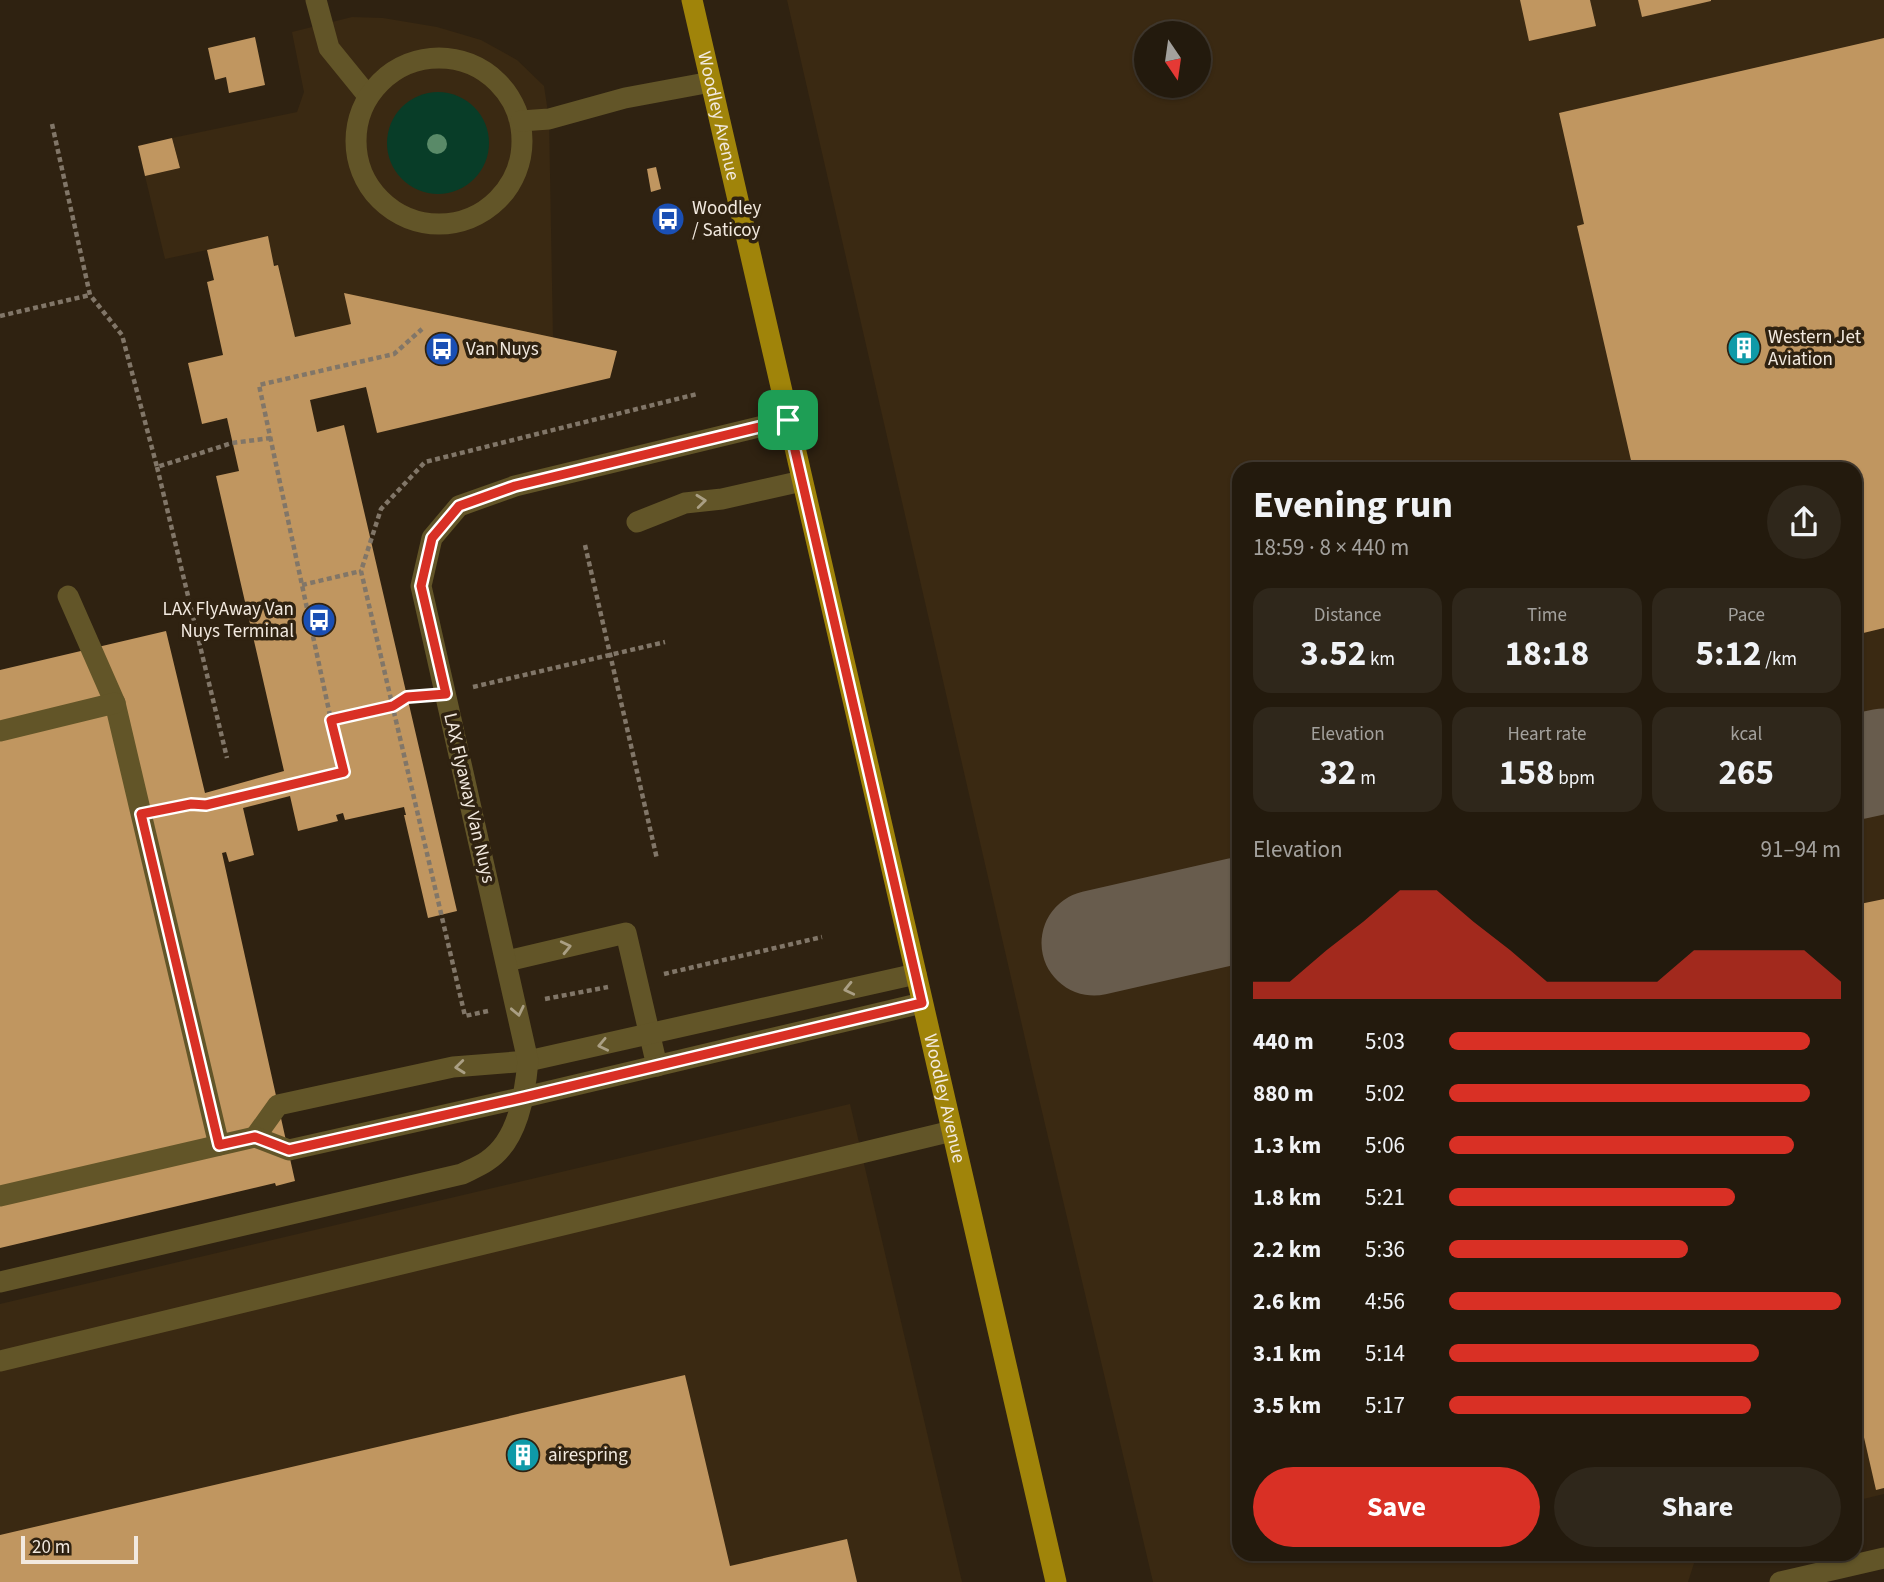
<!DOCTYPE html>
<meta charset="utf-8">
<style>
body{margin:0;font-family:"Source Sans 3",sans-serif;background:#2f271b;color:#f1f3f6;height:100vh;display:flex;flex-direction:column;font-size:26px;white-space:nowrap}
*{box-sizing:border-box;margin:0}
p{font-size:23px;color:#a3a19d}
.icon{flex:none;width:38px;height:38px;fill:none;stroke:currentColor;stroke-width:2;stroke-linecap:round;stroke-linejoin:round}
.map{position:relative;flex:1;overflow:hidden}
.panel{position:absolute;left:1232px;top:462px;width:630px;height:1099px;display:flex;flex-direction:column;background:#231a0d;border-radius:21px;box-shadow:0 2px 5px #0004,0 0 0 2px #40382e}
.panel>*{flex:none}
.needle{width:46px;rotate:167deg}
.fabs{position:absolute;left:1134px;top:21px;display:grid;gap:14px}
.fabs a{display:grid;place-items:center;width:77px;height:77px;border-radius:50%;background:#231a0d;box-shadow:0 2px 5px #0004,0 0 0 2px #40382e;font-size:35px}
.scale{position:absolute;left:21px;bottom:18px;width:117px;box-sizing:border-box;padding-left:7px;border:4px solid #f2e9df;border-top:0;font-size:19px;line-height:24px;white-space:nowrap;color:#f2e9df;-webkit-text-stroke:5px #2f2211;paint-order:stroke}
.pin{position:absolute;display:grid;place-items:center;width:60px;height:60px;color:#fff;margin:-30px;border-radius:14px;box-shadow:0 4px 10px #0006}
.round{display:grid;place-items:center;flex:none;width:74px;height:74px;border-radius:37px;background:#2f271b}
.head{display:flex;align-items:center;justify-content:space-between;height:119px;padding:0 21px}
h1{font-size:38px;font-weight:700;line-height:52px}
.stats{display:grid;grid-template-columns:repeat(3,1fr);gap:10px;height:119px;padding:7px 21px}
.stats div{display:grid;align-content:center;border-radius:18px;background:#2f271b;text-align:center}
.stats b{font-size:35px;font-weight:700}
.stats small{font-size:19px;font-weight:400}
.stats p{font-size:19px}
.chart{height:196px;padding:14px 21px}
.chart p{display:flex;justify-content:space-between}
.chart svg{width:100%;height:126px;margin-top:7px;fill:#d93025;opacity:.7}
.cta{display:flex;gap:14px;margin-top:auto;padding:14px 21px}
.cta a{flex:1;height:80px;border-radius:42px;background:#d93025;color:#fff;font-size:28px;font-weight:700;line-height:80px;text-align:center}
.cta a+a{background:#2f271b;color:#f1f3f6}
ul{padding:0 21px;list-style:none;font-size:23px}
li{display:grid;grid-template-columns:112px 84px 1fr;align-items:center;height:52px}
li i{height:18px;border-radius:9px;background:#d93025}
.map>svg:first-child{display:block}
.built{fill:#3a2912;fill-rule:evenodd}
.green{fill:#083d28}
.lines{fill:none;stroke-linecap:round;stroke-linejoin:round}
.taxiway{stroke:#685c4d;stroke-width:105}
.building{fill:#c09660}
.path{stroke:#817668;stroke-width:4.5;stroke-dasharray:5 3.5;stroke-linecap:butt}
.lane{stroke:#625528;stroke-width:21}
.street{stroke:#625528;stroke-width:21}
.primary{stroke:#a0840a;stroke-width:21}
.tree{fill:#598a68}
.oneway{stroke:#aa9f84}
.route-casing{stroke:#fff;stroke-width:14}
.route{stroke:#d93025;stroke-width:9}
.labels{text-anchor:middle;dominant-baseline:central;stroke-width:7;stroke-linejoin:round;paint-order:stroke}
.street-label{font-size:19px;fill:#f2e9df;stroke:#2f2211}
.poi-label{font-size:19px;fill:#f2e9df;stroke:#2f2211;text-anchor:start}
</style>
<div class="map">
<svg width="1884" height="1582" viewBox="0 0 1884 1582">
<rect width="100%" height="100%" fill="#2f2211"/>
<g class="built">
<path d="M787,0H1884V1494L1855,1501V469H1239V1554H1697L1688,1582H1153L1032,1069ZM1146,33H1199V86H1146Z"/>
<path d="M352,17L383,18L437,27L481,40L517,60L544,86L549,119L553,338L351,324L295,337L278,265L207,250L165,259L145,176L180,168L172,138L297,112L304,92L292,32Z"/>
<path d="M850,1104L962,1582H0V1304Z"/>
</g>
<circle class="green" cx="438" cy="143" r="51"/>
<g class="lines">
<g class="taxiway">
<path d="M1855,767L1884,761"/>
<path d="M1094,943L1239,910"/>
</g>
</g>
<g class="building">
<path d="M1520,0H1590L1596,26L1529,41Z"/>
<path d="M1638,0H1711V1L1642,17Z"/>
<path d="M255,37L265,85L229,93L226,77L215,80L208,48Z"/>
<path d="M1884,38V628L1855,635V469H1633L1577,226L1584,224L1559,113Z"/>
<path d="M172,138L180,168L145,176L138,146Z"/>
<path d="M656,167L661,189L651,192L647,169Z"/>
<path d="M268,236L274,266L278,265L295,337L351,324L344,293L617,351L610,378L377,433L366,387L310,400L317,432L344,425L457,911L428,918L404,815H406L404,807L345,820L343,813L336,815L338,821L298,831L290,796L243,808L254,855L229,862L226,852L222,853L295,1181L276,1186L275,1183L0,1248V670L166,631L205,793L284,771L216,476L239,471L227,418L202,424L188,363L223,355L207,282L214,280L207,250Z"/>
<path d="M1884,899V1488L1876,1490L1855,1398V905Z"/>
<path d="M685,1375L730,1566L847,1539L857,1582H0V1535Z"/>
</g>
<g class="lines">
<g class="path">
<path d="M52,124L90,295L122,335L157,467L232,443L271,438"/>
<path d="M0,316L90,295"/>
<path d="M157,467L227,758"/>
<path d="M585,545L657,859"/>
<path d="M302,585L361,571"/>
<path d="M473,687L665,642"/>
<path d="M416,696L407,697L393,706L331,720L259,385L394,354L422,329"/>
<path d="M170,808L191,804L206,805L344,772L331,720"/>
<path d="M664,974L822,937"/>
<path d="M545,999L608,987"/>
<path d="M488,1011L465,1016L361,571L381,509L425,462L697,394"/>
</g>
<g class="lane">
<path d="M316,0L329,48L368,96"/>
<circle cx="439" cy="141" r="83"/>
<path d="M521,121L549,119L625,98L711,82"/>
<path d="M637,522L685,503L722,499L802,481"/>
<path d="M68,596L115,703L219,1145"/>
<path d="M0,731L115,703"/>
<path d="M507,961L626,933L657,1066"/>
<path d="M255,1137L278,1105L453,1067L528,1061L916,974"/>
<path d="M0,1196L255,1137L289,1150L525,1097L922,1003"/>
<path d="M0,1282L462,1174C470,1170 480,1166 487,1161C518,1141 525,1094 528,1061L421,586L432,538L459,506L515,486L788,420"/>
<path d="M0,1361L952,1131"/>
</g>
<path class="street" d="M1780,1582L1884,1558"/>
<path class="primary" id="s1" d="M692,0L1056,1582"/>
</g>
<circle class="tree" cx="437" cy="144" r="10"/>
<defs><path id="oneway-chevron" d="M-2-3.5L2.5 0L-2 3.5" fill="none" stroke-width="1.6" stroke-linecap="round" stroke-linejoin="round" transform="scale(1.75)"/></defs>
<g class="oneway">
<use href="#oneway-chevron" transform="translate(701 501) rotate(-6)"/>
<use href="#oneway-chevron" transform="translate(566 947) rotate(-13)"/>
<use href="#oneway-chevron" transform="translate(849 989) rotate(167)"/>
<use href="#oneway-chevron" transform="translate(518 1011) rotate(78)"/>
<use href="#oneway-chevron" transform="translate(603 1045) rotate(168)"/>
<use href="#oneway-chevron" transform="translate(460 1067) rotate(174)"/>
</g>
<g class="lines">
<defs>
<path id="route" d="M788,420L922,1003L525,1097L289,1150L255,1137L219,1145L141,814L191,804L206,805L344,772L331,720L393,706L407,697L446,694L421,586L432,538L459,506L515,486Z"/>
</defs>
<use href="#route" class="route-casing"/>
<use href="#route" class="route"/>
</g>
<defs>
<symbol id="bus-disc" viewBox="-11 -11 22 22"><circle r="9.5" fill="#1a4fb4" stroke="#2f2211"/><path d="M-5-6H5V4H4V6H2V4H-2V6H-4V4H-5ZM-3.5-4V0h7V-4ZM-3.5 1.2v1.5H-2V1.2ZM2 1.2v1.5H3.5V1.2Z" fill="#fff"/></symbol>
<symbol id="building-disc" viewBox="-11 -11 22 22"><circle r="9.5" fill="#0f9aa8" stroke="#2f2211"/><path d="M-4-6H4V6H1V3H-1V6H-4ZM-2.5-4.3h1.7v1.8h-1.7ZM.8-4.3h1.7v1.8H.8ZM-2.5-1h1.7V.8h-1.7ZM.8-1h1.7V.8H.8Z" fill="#fff"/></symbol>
</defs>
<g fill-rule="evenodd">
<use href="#bus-disc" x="649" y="200" width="38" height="38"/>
<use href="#building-disc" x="1725" y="329" width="38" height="38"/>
<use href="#bus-disc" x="423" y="330" width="38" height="38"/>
<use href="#bus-disc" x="300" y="601" width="38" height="38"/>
<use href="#building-disc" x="504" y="1436" width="38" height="38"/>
</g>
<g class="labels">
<g class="street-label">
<text stroke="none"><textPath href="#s1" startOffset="119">Woodley Avenue</textPath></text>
<text transform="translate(469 798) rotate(77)">LAX Flyaway Van Nuys</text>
<text stroke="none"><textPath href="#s1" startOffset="1127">Woodley Avenue</textPath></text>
</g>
<g class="poi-label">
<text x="692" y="208">Woodley<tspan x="692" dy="22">/ Saticoy</tspan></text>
<text x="1768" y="337">Western Jet<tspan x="1768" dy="22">Aviation</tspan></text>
<text x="466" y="349">Van Nuys</text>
<text x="294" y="609" text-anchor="end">LAX FlyAway Van<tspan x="294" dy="22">Nuys Terminal</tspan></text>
<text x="548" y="1455">airespring</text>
</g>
</g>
</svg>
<div class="fabs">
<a><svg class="needle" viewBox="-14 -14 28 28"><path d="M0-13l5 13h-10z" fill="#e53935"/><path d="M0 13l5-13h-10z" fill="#a3a19d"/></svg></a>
</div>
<div class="scale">20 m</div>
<div class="pin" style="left:788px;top:420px;background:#1e9e55"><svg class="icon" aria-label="arrive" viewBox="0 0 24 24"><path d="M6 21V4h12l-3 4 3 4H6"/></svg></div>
<section class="panel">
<div class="head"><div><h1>Evening run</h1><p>18:59 · 8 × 440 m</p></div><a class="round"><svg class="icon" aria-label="share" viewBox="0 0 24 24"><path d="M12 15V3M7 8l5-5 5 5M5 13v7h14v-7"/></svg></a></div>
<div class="stats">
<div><p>Distance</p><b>3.52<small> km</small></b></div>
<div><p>Time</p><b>18:18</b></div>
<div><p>Pace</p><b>5:12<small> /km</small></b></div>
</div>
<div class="stats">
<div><p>Elevation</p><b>32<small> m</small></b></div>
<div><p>Heart rate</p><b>158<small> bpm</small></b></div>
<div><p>kcal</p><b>265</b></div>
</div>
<div class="chart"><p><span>Elevation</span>91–94 m</p>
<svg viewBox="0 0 160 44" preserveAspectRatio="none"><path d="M0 44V38L10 38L20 27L30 17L40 6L50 6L60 17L70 27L80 38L90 38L100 38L110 38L120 27L130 27L140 27L150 27L160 38V44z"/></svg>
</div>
<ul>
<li><b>440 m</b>5:03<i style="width:92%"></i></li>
<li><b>880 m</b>5:02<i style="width:92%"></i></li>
<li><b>1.3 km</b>5:06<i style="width:88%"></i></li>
<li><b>1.8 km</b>5:21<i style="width:73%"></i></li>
<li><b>2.2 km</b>5:36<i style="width:61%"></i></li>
<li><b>2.6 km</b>4:56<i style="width:100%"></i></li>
<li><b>3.1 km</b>5:14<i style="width:79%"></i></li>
<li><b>3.5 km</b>5:17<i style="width:77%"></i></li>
</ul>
<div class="cta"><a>Save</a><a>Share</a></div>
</section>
</div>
